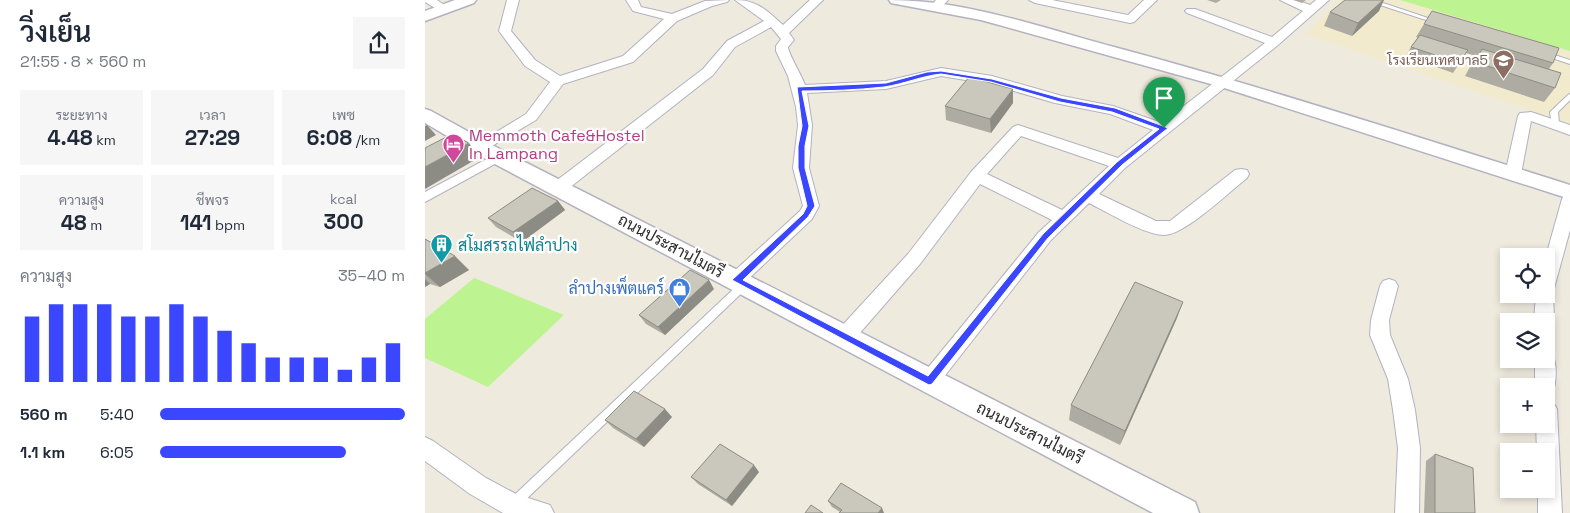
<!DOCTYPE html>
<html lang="th">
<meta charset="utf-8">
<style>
body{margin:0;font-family:"Space Grotesk",Sarabun,sans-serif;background:#f6f6f7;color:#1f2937;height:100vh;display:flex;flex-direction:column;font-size:19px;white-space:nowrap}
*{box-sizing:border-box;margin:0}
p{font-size:16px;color:#747a83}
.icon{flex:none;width:28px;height:28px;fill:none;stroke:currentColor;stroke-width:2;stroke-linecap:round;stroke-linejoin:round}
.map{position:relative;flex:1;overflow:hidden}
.drawer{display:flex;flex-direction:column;background:#fff;width:425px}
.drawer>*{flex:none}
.controls{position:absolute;left:1075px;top:248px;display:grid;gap:10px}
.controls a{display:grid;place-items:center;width:55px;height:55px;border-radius:0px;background:#fff;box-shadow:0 2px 8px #0003;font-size:25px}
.pin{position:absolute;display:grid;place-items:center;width:42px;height:42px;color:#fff;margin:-51px -21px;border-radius:50% 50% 50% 0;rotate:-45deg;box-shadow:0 0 5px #0007}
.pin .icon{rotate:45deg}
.round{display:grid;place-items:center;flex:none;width:52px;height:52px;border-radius:0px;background:#f6f6f7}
.summary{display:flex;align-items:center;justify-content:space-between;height:85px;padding:0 20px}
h1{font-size:28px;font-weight:600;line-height:38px}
.figures{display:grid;grid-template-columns:repeat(3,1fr);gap:8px;height:85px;padding:5px 20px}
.figures div{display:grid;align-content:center;border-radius:0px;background:#f6f6f7;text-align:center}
.figures b{font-size:21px;font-weight:600}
.figures small{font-size:14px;font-weight:400}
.figures p{font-size:14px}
.chart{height:140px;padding:10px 20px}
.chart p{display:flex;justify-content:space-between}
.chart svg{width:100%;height:90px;margin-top:5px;stroke:#3b47ff;stroke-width:6}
ul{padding:0 20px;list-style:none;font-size:16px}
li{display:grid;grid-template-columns:80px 60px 1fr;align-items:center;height:38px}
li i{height:12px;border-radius:6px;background:#3b47ff}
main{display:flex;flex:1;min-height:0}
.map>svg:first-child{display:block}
.education{fill:#f2eacc}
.pitch{fill:#bdf390}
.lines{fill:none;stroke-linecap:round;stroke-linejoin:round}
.service-casing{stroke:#b2b2c1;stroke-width:2}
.pedestrian-casing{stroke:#b2b2c1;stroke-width:2}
.minor-casing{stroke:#b2b2c1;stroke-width:2}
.tertiary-casing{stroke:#b2b2c1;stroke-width:3}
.service{fill:#fff;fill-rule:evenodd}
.pedestrian{fill:#fff;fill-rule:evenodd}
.minor{fill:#fff;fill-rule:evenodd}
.tertiary{fill:#fff;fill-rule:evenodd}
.wall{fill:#aeaca2}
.shaded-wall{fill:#8d8c84}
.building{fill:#cac8bc;stroke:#8d8c84}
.route{fill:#3b47ff;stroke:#fff;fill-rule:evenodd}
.labels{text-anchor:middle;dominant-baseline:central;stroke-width:4.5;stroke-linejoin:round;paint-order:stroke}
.far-education-label{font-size:14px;fill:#785e54;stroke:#fff;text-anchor:end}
.hotel-label{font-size:16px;fill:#b23c85;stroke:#fff;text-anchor:start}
.culture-label{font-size:16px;fill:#0d838f;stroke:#fff;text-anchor:start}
.street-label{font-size:16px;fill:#2c2c2c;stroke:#fff}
.shop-label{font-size:16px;fill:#366cbe;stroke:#fff;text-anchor:end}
</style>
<main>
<section class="drawer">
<div class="summary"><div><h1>วิ่งเย็น</h1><p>21:55 · 8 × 560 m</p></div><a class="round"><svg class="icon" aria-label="share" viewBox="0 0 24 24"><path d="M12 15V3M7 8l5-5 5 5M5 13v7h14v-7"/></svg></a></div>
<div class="figures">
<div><p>ระยะทาง</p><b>4.48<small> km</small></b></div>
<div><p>เวลา</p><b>27:29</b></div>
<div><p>เพซ</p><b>6:08<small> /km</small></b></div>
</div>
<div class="figures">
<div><p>ความสูง</p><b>48<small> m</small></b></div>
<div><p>ชีพจร</p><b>141<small> bpm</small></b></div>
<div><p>kcal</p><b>300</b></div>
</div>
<div class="chart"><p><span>ความสูง</span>35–40 m</p>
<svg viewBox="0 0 160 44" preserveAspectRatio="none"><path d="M5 44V12M15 44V6M25 44V6M35 44V6M45 44V12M55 44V12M65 44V6M75 44V12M85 44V19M95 44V25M105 44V32M115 44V32M125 44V32M135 44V38M145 44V32M155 44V25"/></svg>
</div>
<ul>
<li><b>560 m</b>5:40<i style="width:100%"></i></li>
<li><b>1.1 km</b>6:05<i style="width:76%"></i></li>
</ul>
</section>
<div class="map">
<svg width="1145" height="513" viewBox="0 0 1145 513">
<rect width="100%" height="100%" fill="#efeade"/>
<path class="education" d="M916,0H1145V124L880,34Z"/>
<g class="pitch">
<path d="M975,0H1145V51Z"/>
<path d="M49,278L139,315L63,387L0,358V319Z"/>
</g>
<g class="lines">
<defs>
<g id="service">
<path d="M940,0H949L1015,22L1010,23Z"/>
<path d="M1120,52L1145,60V64L1118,55V53Z"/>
<path d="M1145,94V100L1133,112L1134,124L1130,126H1127L1125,112L1143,95Z"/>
<path d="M319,281L322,282L324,285L322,288L93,507L89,509L85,507L83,503L85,499L316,282Z"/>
</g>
<path id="pedestrian" d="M73,153L79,157L77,160L0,202V192Z"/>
<g id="minor">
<path d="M0,0H12L25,9L23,11H15L0,2Z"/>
<path d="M82,0H94L86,31L110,60L135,76L198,56L239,19L208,11L201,0H213L216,7L247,14L280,1L304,0L302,2L287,6L252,21L208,62L138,84L111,120L55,153L50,151L48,148L50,145L101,114L125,82L100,66L74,31Z"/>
<path d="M310,0C333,0 342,11 358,25L385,0H398L364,33L369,40L363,47C363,53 377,76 380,85L461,81L516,68L567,76L637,96L688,106L737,123L840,43L762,13L760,11L762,9H770L847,37L878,11L855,0H871L885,5L891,0H904L853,45L700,168L674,194L731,221H745L810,170L816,169L822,170L824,174L822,178C804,192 760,235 739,235C720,235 682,212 664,203L626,240L511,387L504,390L497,387L494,381L497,375L614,232L627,220L555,184L495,264L427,342L420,344L413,342L410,336L413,330L483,254L546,172L588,127L593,125L693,158L728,130L685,114L630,103L565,84L516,76L461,89L382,93L387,125L384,168L394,206L387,219L317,285L311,287L305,285L302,280L305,275L375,211L378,206L368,168L373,125L371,107L363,76L351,51V46L356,39L346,27L310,47L288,75L139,192L133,194L127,192L125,188L127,184L278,69L302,41L339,21ZM596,136L684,166L637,210L562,174Z"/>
<path d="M511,0H523L515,9L511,10L505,7Z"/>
<path d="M604,0H627L703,15L719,0H732L709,22L705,23L610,3Z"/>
<path d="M1106,112L1145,125V135L1106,121L1096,174L1094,178L1088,179L1082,178L1080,174L1093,116L1095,113Z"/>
<path d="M1145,193V230L1128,292L1129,321L1126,327L1121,328V321H1109L1111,294H1121V256L1137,199L1139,195Z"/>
<path d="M964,279L970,281L973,286L964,320L965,335L983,379L990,410L995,448L994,513H970L973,448L968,410L963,379L945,335L946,320L955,286L958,281Z"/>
<path d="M1121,351L1127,353C1132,364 1132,382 1127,393L1121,395V386H1110V359H1121Z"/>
<path d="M1121,399L1128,402L1132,409L1137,513H1113V489H1121V451H1112L1111,424H1121Z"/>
<path d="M0,437L8,441L61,478L91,494L125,505L129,513H78L45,494L0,461Z"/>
</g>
<g id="tertiary">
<path d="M30,0H51L49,3L0,21V11Z"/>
<path d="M464,0C540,0 615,27 689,47C842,88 993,137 1145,185V199L793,86L556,20L471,4L466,3Z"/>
<path d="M0,109L6,111L80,152L770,502L774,513H728L66,162L0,123Z"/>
</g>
</defs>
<use href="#service" class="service-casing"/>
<use href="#pedestrian" class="pedestrian-casing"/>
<use href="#minor" class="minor-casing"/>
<use href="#tertiary" class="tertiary-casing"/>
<use href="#service" class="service"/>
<use href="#pedestrian" class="pedestrian"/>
<use href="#minor" class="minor"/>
<use href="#tertiary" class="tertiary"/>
</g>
<g class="wall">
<path d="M782,0H796L791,3Z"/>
<path d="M868,0H881L877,3Z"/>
<path d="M954,11L927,36L899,26L905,12Z"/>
<path d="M999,24L1128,63L1124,69L1130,88L1119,102L1040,76L1051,56L1041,53L1028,73L981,56L986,47L993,38L991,37Z"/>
<path d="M588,89V103L566,133L521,120L520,106Z"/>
<path d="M133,201L140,210L97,242L71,227L63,218Z"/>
<path d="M0,239L44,270L15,287L5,284L0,287Z"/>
<path d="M289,289L240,335L221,324L214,315Z"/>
<path d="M752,318L695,445L644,420L646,405Z"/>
<path d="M247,417L219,447L188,428L180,420Z"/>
<path d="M1010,454L1050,513H999L1001,461Z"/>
<path d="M334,472L307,506L273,484L266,477Z"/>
<path d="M403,501L459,513L415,512L407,507Z"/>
</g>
<g class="shaded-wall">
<path d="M958,0H959L954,11L927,36L933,23Z"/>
<path d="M588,89V103L566,133L565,119Z"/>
<path d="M2,125L11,135L0,141V126Z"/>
<path d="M44,143L55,157L0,189V167Z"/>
<path d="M133,201L140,210L97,242L88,232Z"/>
<path d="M30,256L44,270L15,287L0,274V273Z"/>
<path d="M0,279L5,284L0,287Z"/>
<path d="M284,280L289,289L240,335L233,327Z"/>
<path d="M758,302L752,318L695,445L700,431Z"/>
<path d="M240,409L247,417L219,447L211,439Z"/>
<path d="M329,465L334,472L307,506L301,500Z"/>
<path d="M457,508L459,513H453Z"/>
</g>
<g class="building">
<path d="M920,0H958L933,23L905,12Z"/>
<path d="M1007,11L1134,48L1128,63L999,24Z"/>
<path d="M995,35L1043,50L1034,63L986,47Z"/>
<path d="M1057,49L1136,73L1130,88L1050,62Z"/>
<path d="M544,77L588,89L565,119L520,106Z"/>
<path d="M27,134L44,143L0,167V148Z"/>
<path d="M107,188L133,201L88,232L63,218Z"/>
<path d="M0,239L30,256L0,273Z"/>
<path d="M265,270L284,280L233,327L214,315Z"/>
<path d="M710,282L758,302L700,431L646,405Z"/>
<path d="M209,391L240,409L211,439L180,420Z"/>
<path d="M295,444L329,465L301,500L266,477Z"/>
<path d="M1010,454L1048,468L1050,513H1010Z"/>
<path d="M416,483L457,508L453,513H414L417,510L403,501Z"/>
<path d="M386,505L398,513H380Z"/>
</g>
<path class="route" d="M516,71L567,79L636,98L690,108L743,128L697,165L623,238L507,384L504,385L307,280L378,214L382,206L373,168V146L377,126L372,87L461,83L502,72ZM516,74L566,82L635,102L687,112L734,129L692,162L618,234L503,376L318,280L383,217L390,206L380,168V146L384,126L377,91C405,91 432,90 459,87C479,84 497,76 516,74Z"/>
<defs>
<symbol id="school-pin" viewBox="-11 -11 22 30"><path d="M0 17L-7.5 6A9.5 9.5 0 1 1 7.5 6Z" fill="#8d6e63" stroke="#fff"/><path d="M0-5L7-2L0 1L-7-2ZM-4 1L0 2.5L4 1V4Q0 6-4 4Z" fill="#fff"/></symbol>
<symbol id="hotel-pin" viewBox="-11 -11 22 30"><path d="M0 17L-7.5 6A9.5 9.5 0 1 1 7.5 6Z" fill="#d1479c" stroke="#fff"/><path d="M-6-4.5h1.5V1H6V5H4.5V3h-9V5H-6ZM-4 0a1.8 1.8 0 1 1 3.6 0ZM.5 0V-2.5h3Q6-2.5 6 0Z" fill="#fff"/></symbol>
<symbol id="building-pin" viewBox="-11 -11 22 30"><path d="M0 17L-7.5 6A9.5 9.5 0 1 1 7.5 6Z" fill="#0f9aa8" stroke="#fff"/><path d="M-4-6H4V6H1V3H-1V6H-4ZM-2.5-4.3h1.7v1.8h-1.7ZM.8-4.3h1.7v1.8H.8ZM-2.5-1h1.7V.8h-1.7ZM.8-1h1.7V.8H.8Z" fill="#fff"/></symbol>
<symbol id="shop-pin" viewBox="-11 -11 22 30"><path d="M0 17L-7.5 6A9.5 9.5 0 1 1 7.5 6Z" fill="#3f7fe0" stroke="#fff"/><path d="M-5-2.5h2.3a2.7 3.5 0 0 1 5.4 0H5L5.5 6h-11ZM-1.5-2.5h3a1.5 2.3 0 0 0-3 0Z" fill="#fff"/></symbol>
</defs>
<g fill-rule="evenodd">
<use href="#school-pin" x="1066" y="48" width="25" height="34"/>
<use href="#hotel-pin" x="16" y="132" width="25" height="34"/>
<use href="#building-pin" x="4" y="232" width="25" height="34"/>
<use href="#shop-pin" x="242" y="276" width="25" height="34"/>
</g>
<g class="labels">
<g class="far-education-label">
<text x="1063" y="60">โรงเรียนเทศบาล5</text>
</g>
<g class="hotel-label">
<text x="44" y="135">Memmoth Cafe&amp;Hostel<tspan x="44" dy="18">In Lampang</tspan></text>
</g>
<g class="culture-label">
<text x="33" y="245">สโมสรรถไฟลำปาง</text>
</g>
<g class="street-label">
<text transform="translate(246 246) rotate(28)">ถนนประสานไมตรี</text>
<text transform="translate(605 433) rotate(27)">ถนนประสานไมตรี</text>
</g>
<g class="shop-label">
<text x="239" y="288">ลำปางเพ็ตแคร์</text>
</g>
</g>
</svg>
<div class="controls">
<a><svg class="icon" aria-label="locate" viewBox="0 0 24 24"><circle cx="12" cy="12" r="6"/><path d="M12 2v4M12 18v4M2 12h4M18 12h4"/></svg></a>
<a><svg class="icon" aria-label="layers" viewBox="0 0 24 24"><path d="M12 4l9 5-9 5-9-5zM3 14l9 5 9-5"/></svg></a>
<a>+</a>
<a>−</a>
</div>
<div class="pin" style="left:739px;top:128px;background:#1e9e55"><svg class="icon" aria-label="arrive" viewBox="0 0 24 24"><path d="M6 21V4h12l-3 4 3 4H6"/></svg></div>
</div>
</main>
